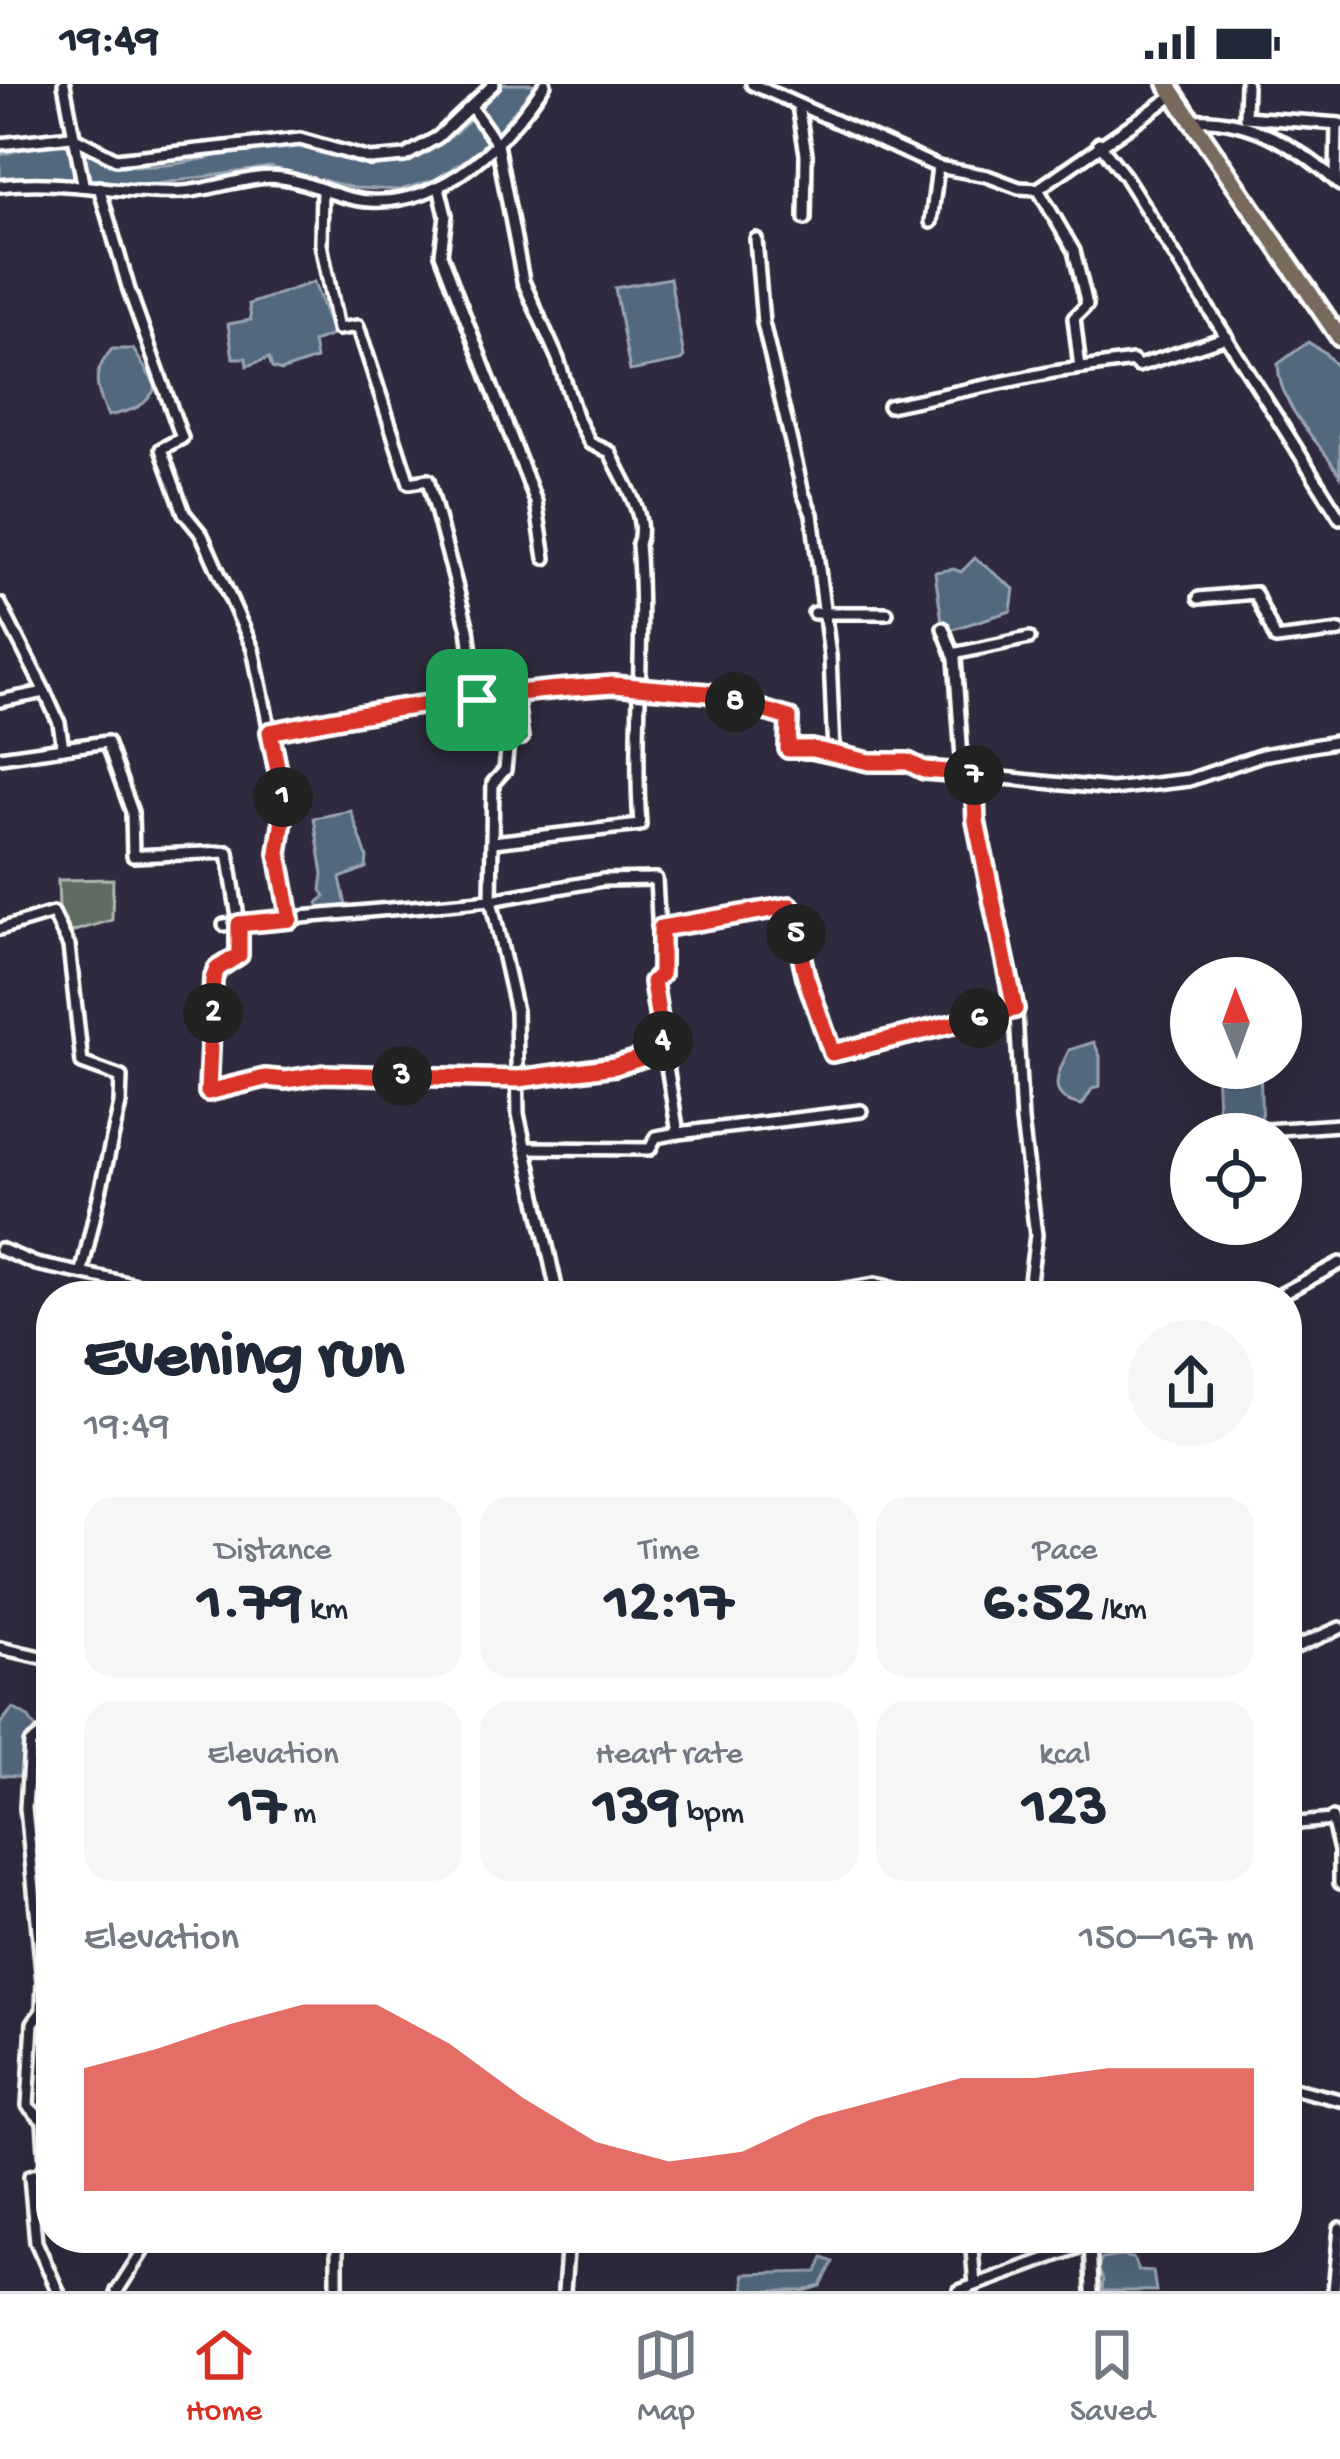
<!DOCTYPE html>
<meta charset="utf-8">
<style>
body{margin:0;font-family:"Gochi Hand",sans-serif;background:#f6f6f7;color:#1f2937;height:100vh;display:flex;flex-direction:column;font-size:45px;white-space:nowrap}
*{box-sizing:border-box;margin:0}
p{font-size:39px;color:#747a83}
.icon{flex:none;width:66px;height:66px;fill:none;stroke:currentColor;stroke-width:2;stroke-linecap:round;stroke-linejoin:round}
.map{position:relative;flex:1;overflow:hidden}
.drawer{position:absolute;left:36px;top:1197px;width:1266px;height:972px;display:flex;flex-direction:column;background:#fff;border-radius:48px;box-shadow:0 12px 48px #0002}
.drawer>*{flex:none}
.needle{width:78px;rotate:359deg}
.buttons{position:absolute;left:1170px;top:873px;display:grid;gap:24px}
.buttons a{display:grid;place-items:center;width:132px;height:132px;border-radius:50%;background:#fff;box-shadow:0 12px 48px #0002;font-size:60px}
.pin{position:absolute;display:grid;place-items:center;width:102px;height:102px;color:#fff;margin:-51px;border-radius:24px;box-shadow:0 6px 18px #0006}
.km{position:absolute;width:60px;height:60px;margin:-30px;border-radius:50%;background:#222;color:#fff;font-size:33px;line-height:60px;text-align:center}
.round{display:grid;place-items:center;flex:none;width:126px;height:126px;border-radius:63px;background:#f6f6f7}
.overview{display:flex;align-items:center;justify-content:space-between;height:204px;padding:0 48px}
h1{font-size:66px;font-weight:700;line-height:90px}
.metrics{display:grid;grid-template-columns:repeat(3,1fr);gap:18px;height:204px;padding:12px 48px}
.metrics div{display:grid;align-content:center;border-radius:30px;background:#f6f6f7;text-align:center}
.metrics b{font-size:60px;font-weight:700}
.metrics small{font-size:33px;font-weight:400}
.metrics p{font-size:33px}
.chart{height:336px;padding:24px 48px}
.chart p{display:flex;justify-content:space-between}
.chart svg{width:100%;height:216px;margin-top:12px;fill:#d93025;opacity:.7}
.status{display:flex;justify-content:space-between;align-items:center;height:84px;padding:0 60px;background:#fff;direction:ltr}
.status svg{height:33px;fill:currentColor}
.dock{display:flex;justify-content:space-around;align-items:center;height:168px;border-top:3px solid #e0e1e3;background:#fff;font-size:33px;color:#747a83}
.dock a{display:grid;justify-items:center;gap:6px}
.dock .on{color:#d93025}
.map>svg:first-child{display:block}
.green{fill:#5e6c62;stroke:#aeb6b0;stroke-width:3}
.water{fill:#52687d;stroke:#97a4b1;stroke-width:3}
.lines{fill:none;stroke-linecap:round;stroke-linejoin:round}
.street-casing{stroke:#fff;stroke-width:18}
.primary-casing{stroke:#fff;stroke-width:24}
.street{stroke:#2f2a3d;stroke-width:9}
.primary{stroke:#77695c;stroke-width:15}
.route-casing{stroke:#fff;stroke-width:24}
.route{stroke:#d93025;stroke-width:15}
</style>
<div class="status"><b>19:49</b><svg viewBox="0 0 49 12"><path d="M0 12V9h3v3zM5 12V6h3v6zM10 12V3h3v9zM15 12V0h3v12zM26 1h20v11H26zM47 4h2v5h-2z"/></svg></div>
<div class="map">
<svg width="1340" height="2207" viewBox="0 0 1340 2207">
<rect width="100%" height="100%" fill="#2f2a3d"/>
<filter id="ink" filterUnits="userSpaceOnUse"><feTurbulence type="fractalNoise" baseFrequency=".00833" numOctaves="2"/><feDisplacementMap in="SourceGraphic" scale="24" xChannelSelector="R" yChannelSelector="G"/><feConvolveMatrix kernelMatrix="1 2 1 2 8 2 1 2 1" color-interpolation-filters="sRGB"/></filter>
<g filter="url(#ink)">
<path class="green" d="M113,795L112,836L71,848L59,825L58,796Z"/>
<g class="water">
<path d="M502,0H536L485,63L434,96L400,106L354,104L270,83L137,103L55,94L0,95V71C19,66 44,59 63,61C87,64 109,81 133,82C182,85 229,66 277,61C308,59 337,73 366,79C425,91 468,38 502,0Z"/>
<path d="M670,194L684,273L681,277L630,287L615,204Z"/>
<path d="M314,198L333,251L313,258L316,275L281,287L272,284L269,274L247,282L246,274H233L228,240L251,236L249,220Z"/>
<path d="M1308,258L1324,268L1340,286V391C1318,355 1279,324 1278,280Z"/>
<path d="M112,265H133L156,302C147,324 130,327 108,332C96,303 90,291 112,265Z"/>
<path d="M975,474L1014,505L1011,527L947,547L942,538L935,488L954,485L961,488Z"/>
<path d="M351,727L367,773L366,784L340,794L347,826L319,830L318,819L325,812L321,806L323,790L314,734Z"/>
<path d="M1094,958L1100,972V1002L1092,1005L1082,1021C1043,1014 1059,988 1069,966Z"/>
<path d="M1216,984H1260L1262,1042L1219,1045Z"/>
<path d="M13,1624L28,1633L42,1654L33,1666L30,1693L0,1691V1640Z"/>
<path d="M1120,2172L1133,2174L1138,2186L1153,2187L1156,2207H1102L1103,2196L1098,2184L1102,2175Z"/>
<path d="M823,2174L833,2178L821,2202L804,2207H745L743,2190L817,2188Z"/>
</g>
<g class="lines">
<defs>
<g id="street">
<path d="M64,0L83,99"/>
<path d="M752,0L938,83L987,92L1019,104L1038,105L1174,11"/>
<path d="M1246,0L1245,33L1340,40"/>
<path d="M798,22L806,70L805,135"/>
<path d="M472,24L497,60L523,197L558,275L576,332L590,359L610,368C621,394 649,432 638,460C646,554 633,647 640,741L493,758"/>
<path d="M1192,36C1248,32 1301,64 1340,101"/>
<path d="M1099,59L1125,92L1340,434"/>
<path d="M0,60L71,52L116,75L300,55L370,75L405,72L438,53L494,0"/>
<path d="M1336,94L1337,40"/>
<path d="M0,102C63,94 123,111 182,108C215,106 249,90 282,94C312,98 340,116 370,117C447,121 505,58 545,0"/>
<path d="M99,103L129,206L182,354L161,365L184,429L202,451L253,565L285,721L278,769L290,834L491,816L603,796L656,795L661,890L653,898L678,1049L656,1053L650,1065L525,1064"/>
<path d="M439,103L446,131L441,170L536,418L545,474"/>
<path d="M322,105L321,160L338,245L358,242L409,399L428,396L468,545L477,616"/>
<path d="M1038,105L1074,167L1087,221L1074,234L1080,284"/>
<path d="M931,138L938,83"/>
<path d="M756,155L763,239L803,409L812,430L830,572L834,670"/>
<path d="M889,322L1053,288L1133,277L1138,282L1227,253"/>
<path d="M1199,514L1255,509L1276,555L1340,547"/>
<path d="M0,520L45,608"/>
<path d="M814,529H887"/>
<path d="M943,544L955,575L963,688"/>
<path d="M953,570L1029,554"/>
<path d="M516,608L522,654L508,657L505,686L493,699L491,816L516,927L518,1030L558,1212"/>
<path d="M0,617L45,608L59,639L63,664L107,658L132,728L133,772L228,768L239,840V871L217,885L213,895L208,1008L265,994L286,996L324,990L519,995L615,982L664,967"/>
<path d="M270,648L368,628L516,608L613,601L707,609L789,635L788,665C816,666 840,674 867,677C888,680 906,674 924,686L1112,705L1189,696L1262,671L1340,657"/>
<path d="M0,673L63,664"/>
<path d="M974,690L977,737L1015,911L1022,1037L1036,1151L1028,1212"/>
<path d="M224,841L290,834"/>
<path d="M661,844L790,822L806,893L832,969L840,970L1015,925"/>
<path d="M0,845L53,829L69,862L82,979L121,993L120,1020L82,1187"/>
<path d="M1249,1047L1340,1041"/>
<path d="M678,1049L861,1027"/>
<path d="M0,1165L36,1180L191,1212"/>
<path d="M805,1212L875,1200L934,1212"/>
<path d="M1278,1212L1340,1179"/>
<path d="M0,1564L50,1575"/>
<path d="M1287,1567L1340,1544"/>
<path d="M1332,1734L1340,1767V1799"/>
<path d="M1287,1740L1332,1736"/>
<path d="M1287,2003L1340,2016"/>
<path d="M43,2037L28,2022L33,1939L42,1927L43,1897L26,1724L30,1660L50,1645L51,1571"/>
<path d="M51,2037H43L46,2081L41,2089L30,2092L36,2158L58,2207"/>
<path d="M337,2154V2207"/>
<path d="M971,2154L975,2201"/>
<path d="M1090,2154L1092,2207"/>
<path d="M117,2207L151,2154"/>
<path d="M564,2207L568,2154"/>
<path d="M959,2207L1090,2159"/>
<path d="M1334,2207L1340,2144"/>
</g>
<path id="primary" d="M1167,0L1340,254"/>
</defs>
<use href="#street" class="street-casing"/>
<use href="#primary" class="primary-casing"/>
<use href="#street" class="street"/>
<use href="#primary" class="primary"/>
</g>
</g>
<g class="lines" filter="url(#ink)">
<defs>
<path id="route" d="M613,601L707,609L789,634L788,665H812L869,678H908L924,686L974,690L976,737L1015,925L832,969L806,893L790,822L661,844V890L653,898L664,967L615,982L519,995L324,990L286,996L265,994L208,1008L213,895L217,885L239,871V840L290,835L278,769L285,721L270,648C383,624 498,608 613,601Z"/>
</defs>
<use href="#route" class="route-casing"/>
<use href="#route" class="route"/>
</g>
</svg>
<div class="buttons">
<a><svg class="needle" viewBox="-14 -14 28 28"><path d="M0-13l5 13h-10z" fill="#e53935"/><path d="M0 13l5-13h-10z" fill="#747a83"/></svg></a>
<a><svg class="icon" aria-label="locate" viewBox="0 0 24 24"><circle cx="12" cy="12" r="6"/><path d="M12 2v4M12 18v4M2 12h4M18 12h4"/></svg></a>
</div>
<div class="pin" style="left:477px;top:616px;background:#1e9e55"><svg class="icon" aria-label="arrive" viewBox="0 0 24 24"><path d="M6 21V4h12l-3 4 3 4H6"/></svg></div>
<b class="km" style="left:283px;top:713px">1</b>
<b class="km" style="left:213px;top:929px">2</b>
<b class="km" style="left:402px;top:992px">3</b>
<b class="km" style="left:663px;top:957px">4</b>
<b class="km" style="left:796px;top:850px">5</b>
<b class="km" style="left:979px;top:934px">6</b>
<b class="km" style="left:974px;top:691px">7</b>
<b class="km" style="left:735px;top:618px">8</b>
<section class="drawer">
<div class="overview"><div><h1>Evening run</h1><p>19:49</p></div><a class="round"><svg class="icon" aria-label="share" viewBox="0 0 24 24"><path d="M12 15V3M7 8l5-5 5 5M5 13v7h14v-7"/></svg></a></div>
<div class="metrics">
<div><p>Distance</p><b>1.79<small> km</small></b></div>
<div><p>Time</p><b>12:17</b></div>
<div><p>Pace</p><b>6:52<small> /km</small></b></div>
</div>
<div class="metrics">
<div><p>Elevation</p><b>17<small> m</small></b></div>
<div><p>Heart rate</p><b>139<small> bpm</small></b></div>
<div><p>kcal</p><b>123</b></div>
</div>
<div class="chart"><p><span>Elevation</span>150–167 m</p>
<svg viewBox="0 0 160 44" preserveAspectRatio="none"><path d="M0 44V19L10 15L20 10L30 6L40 6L50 14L60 25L70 34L80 38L90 36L100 29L110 25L120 21L130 21L140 19L150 19L160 19V44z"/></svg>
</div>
</section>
</div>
<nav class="dock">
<a class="on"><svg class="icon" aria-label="home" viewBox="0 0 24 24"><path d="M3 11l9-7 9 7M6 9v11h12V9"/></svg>Home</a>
<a><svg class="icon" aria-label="map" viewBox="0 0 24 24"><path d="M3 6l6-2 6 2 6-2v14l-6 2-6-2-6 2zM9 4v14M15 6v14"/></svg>Map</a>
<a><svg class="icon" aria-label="saved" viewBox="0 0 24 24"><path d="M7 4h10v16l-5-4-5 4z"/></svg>Saved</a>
</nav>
